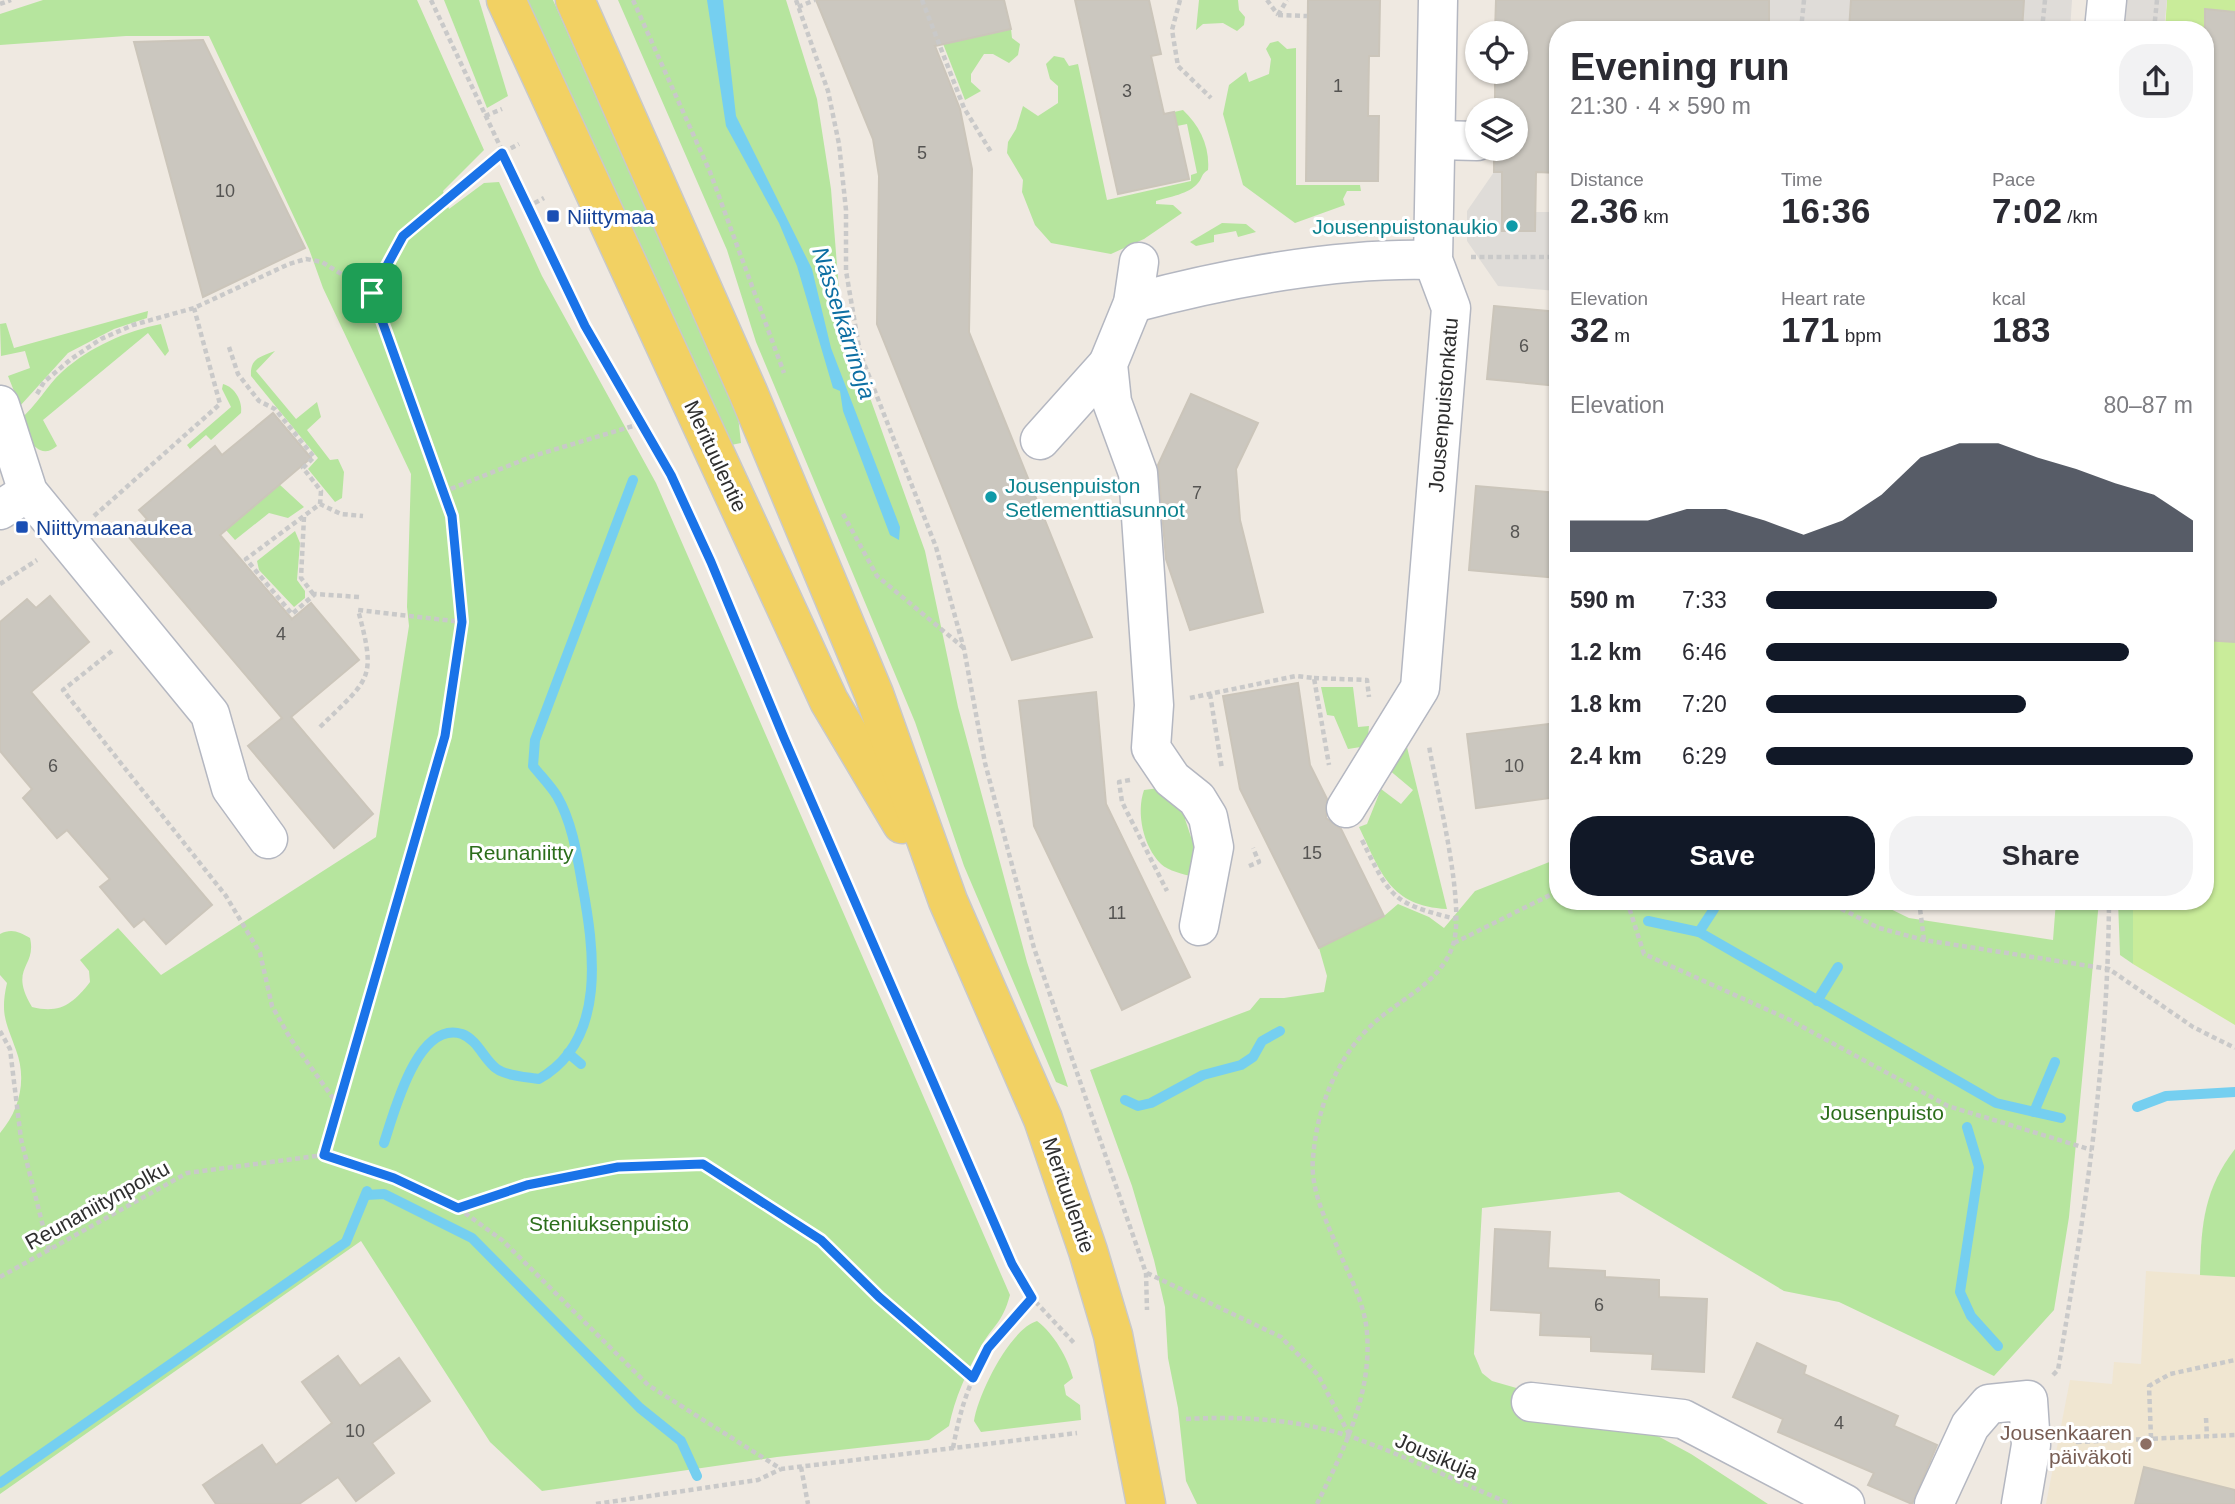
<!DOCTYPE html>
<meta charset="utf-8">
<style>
body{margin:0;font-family:Helvetica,sans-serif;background:#f2f2f3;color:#2b2b33;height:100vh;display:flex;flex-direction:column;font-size:26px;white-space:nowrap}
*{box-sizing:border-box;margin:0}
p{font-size:23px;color:#7c7c81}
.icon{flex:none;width:38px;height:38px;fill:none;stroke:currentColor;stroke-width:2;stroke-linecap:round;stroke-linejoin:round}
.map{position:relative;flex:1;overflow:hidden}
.drawer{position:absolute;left:1549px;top:21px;width:665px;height:889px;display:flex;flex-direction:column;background:#fff;border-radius:28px;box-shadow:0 2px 5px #0004}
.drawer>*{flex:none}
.tools{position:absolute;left:1465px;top:21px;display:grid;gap:14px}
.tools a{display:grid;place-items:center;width:63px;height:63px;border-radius:50%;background:#fff;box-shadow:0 2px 5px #0004;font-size:35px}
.pin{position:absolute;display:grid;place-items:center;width:60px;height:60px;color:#fff;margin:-30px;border-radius:14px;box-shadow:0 4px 10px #0006}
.round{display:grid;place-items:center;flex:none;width:74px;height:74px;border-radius:28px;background:#f2f2f3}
.summary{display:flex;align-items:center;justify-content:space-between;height:119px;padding:0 21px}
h1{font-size:38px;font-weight:800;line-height:52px}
.figures{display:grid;grid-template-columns:repeat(3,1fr);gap:10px;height:119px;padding:7px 21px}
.figures div{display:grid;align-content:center}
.figures b{font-size:35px;font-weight:800}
.figures small{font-size:19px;font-weight:400}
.figures p{font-size:19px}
.chart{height:196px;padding:14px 21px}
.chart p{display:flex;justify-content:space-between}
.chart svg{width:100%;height:126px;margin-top:7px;fill:#111827;opacity:.7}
.action{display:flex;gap:14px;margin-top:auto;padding:14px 21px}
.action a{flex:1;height:80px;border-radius:28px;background:#111827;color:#fff;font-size:28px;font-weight:800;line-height:80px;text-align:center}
.action a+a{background:#f2f2f3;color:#2b2b33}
ul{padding:0 21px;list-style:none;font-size:23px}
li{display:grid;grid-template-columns:112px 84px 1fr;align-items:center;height:52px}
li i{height:18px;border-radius:9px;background:#111827}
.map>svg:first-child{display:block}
.education{fill:#f0e6d1}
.green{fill:#b6e59e}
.pitch{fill:#c9ec9a}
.plaza{fill:#dfdcd8}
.water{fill:#75cff0}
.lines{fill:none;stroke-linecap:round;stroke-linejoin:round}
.stream{stroke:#75cff0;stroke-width:10}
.building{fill:#cbc7bf;stroke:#cbc5ba;stroke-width:2}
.minor-casing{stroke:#b4b7c1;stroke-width:41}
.major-casing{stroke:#c9c9c9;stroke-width:41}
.path{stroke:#c9c9c9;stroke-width:4.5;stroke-dasharray:5 3.5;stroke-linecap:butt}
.minor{stroke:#fff;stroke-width:38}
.major{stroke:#f2d163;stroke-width:38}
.route-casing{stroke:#fff;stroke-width:14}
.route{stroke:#1a73e8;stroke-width:9}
.transit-dot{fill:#1a4fb4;stroke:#fff;stroke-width:2.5}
.culture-dot{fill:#0f9aa8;stroke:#fff;stroke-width:2.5}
.education-dot{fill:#8d6e63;stroke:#fff;stroke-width:2.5}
.labels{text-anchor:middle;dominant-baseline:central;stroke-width:6;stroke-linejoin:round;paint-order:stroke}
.number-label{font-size:18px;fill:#555452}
.transit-label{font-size:21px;fill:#164399;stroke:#fff;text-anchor:start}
.culture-label{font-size:21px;fill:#0d838f;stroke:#fff;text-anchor:end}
.street-label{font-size:21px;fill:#2e2e2e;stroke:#fff}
.park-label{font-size:21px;fill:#2c6e1b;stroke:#fff}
.education-label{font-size:21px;fill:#785e54;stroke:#fff;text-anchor:end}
.water-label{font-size:23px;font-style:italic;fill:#0d6fa3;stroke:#fff}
</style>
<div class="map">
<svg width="2235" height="1504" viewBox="0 0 2235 1504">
<rect width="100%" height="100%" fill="#efe9e1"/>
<path class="education" d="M2146,1271L2235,1277V1504H2046L2070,1380L2112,1384L2114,1362L2141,1364Z"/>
<g class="green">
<path d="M43,0H417L484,150L443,191L449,209L484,183L499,182L542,276L656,483L1010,1295C1002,1324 993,1325 980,1348C966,1373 955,1398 949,1426L929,1440L777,1457L542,1491L490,1442L361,1241L0,1494V1133C20,1110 27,1079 16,1050C6,1022 0,1014 7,983L0,975V934C12,928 19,932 30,938C37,968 8,967 32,1007C60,1014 73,1004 90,982L89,971L80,960L118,928L161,975L376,837L409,626L407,607L411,474L323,288L309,249L209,36H126L0,45V14Z"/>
<path d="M444,0H479L508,96L487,108Z"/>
<path d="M526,0H553L738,416L741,443L731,445Z"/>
<path d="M618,0H786L817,99L831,189L841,317L925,551L958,707L1027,962L1068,1087L1056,1082L964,866L915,722L756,342L727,250Z"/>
<path d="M926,0L961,40L1011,29L1012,38L1020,44L1018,55L1009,63L993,54H984L971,74V82L981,91L965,100Z"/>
<path d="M1199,0H1238L1239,10L1245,17L1244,25L1237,31L1223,23L1203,24L1196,30Z"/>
<path d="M1278,41L1287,49L1296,48V185H1360L1361,191H1347L1343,199L1345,205L1295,223L1243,185L1223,114L1229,85L1246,72L1249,82L1269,74L1271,59L1266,49L1270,43Z"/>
<path d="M1054,56L1064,58L1069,66L1078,64L1107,200L1191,181V175L1197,173L1187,124L1177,126L1174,112L1183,110C1200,126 1210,147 1208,170C1201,174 1203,177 1198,183C1189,194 1169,197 1156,201V204L1173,205L1182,213L1144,239L1111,254L1051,243L1035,225L1022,192L1023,180L1007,153L1008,142L1016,129L1023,106L1038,116L1058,103V86L1050,79L1046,64Z"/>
<path d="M1222,223L1246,224L1256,232L1238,237L1236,231L1214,235V242L1196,246L1190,242Z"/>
<path d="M148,311L147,318L114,329L68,353L20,406L8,376L30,368L25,351L1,356L0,324L6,323L14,348Z"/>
<path d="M161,324L169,351L165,356L148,333L43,420L57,446C37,463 26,434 19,420C37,406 46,386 63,371C90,347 126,331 161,324Z"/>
<path d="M275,351L256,371L296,419L317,402L321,417L307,430L330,460L338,459L344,472L342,498L335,502L308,469L318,458L251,376C250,358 260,357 275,351Z"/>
<path d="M223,384C235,387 243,402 241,413L211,440L206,435L190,449L187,445L231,407L222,389Z"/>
<path d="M279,484L304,507L288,518L269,513L235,540L226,530Z"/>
<path d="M295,531L300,543L297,580L305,591V598L294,607L259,570L257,561Z"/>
<path d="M1321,687H1353L1358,727L1369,726L1367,746L1348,749L1334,716L1327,715Z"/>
<path d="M1405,739L1447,909C1390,906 1381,873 1359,827L1367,824L1381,789L1401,804L1413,790L1388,769Z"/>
<path d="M1159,788L1190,808L1185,819L1191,837L1200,834L1193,877C1184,874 1168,871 1161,864C1143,846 1136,813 1144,790Z"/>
<path d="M1557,859L1558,901H1874L1909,918L2053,940L2056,901H2099L2069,1217L2054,1310L1994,1376L1839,1302L1784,1291L1619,1192L1482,1208L1474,1354L1482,1373L1492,1381L1630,1421L1691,1454L1768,1504H1197L1186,1481L1178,1408L1168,1358L1165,1307L1154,1260L1132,1186L1090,1070L1250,1010L1260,998H1284L1324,992L1327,976L1319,948L1384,916L1398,904L1429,917L1444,928L1475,891Z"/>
<path d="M2118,901H2133V964L2120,955Z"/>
<path d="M2235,1149V1277L2200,1275C2201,1225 2204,1189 2235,1149Z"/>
<path d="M1037,1321C1054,1334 1068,1358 1073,1378L1064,1385L1066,1395L1080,1405L1081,1420L981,1432L974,1421C978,1394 1010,1329 1037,1321Z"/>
</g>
<path class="pitch" d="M2167,0H2235V1025L2133,964V901H2205V30H2165Z"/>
<g class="plaza">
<path d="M1757,0H1851L1849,30H1757Z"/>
<path d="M2024,0H2072L2070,30H2022Z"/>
<path d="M2127,0H2167L2164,30H2125Z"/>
<path d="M1494,172H1503V212H1557V291L1498,286L1467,241V211Z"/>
</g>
<path class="water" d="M707,0H723L736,116L812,269L831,348L900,527L899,540L890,535L843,411L840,391L833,388L797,266L779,223L726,126Z"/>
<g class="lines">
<g class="stream">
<path d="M1648,921L1699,932L1996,1103L2061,1118"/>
<path d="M1699,932L1714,909"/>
<path d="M1817,1001L1838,967"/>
<path d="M568,1053L581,1064"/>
<path d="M1125,1100L1138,1106L1151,1103L1203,1075L1241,1065L1253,1057L1262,1041L1280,1031"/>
<path d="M2137,1107L2166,1096L2235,1092"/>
<path d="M2034,1112L2055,1062"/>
<path d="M1967,1127L1979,1167L1960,1292L1971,1316L1998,1346"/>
<path d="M384,1143C394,1113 417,1020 462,1034C478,1040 484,1060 497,1069C507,1076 527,1077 539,1079C608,1040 594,948 582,883C577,854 572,822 557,796C550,785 541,776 533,766L535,740L633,480"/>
<path d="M366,1195L384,1194L472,1238L640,1408L681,1441L697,1476"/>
<path d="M0,1483L346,1242L367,1191"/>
</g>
</g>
<g class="building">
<path d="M816,0H1004L1011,29L935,46L960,109L972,169L969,332L1092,637L1012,660L877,324L879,176L873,139Z"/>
<path d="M1075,0H1149L1161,54L1151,56L1164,114L1174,112L1189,179L1118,194Z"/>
<path d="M1308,0H1380L1379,56H1369L1368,116H1379L1378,181H1306Z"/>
<path d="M1496,0H1769V30H1558V173L1536,172L1535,231H1502V172H1494V154L1497,149H1516V110H1495V72H1516V33H1495Z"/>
<path d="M1851,0H2024L2022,30H1849Z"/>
<path d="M2205,9L2235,12V642L2205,640Z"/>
<path d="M203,40L305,248L203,297L134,42Z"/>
<path d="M1494,306L1558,312V386L1487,379Z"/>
<path d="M1191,394L1258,423L1236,469L1240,520L1263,612L1190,630L1166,559L1158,465Z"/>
<path d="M273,413L311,458L220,535L292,619L311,603L359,660L291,717L373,814L334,848L248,746L282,718L128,536L147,519L139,510L215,446L222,455Z"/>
<path d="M1476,486L1558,493V578L1469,570Z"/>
<path d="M50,596L89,642L31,692L212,905L166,944L144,919L134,927L100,887L110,879L67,830L57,838L23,798L32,789L0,751V622L27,599L36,608Z"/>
<path d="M1298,683L1310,765L1327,799L1326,818L1341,829L1384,916L1319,948L1240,789L1223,696Z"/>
<path d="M1096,692L1106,804L1190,977L1122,1010L1034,826L1019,701Z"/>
<path d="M1558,723V797L1476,808L1467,734Z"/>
<path d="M1495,1229L1550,1232L1548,1268L1605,1271V1277L1659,1280V1297L1707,1299L1704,1372L1652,1369L1653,1354L1591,1351V1337L1540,1335L1541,1313L1491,1310Z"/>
<path d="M1757,1343L1806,1366L1804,1374L1898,1416L1894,1426L1937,1445L1912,1504L1868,1485L1874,1473L1778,1432L1783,1419L1733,1397Z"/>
<path d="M338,1356L360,1386L399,1358L430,1401L372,1443L394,1473L356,1501L338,1477L299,1504H216L203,1485L262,1445L276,1465L332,1423L302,1382Z"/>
<path d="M2144,1467L2235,1490V1504H2135Z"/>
</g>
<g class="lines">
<defs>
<g id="minor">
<path d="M2104,30L2107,0"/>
<path d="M1436,140L1477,141"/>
<path d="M1139,262L1133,303L1108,364L1112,402L1138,473L1154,705L1151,748L1172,779L1197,799L1208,817L1214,847L1199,926"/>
<path d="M1133,303C1226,278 1338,257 1433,260"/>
<path d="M0,405L28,492L210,714L231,788L268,839"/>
<path d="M1040,440L1108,364"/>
<path d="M0,510L28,492"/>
<path d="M1346,808L1420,688L1451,308L1433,260L1438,0"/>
<path d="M1531,1402L1683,1419L1845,1504"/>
<path d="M1934,1504L1970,1426L1989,1404L2028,1400L2031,1445L2021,1504"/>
</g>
<g id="major">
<path d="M506,0L829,701L902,824"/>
<path d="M575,0L748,392L874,694L948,901L1043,1119L1088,1251L1113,1335L1146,1504"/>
</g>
</defs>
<use href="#minor" class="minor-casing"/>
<use href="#major" class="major-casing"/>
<g class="path">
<path d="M431,0L585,326L671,475L711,562L784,739L1012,1263L1032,1298L1075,1344"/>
<path d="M633,0L710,172L784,373"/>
<path d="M796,0L828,91L839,144L846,210V271L860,353L936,547L964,649L985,763L1034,948L1146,1273L1147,1310"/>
<path d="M922,0L964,108L991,152"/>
<path d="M1180,0L1172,30L1178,66L1211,98"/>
<path d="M1267,0L1278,15"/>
<path d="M0,4L11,0"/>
<path d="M798,7L815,0"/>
<path d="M1278,15L1307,16"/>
<path d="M1278,15L1287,0"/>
<path d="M1801,30L1804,0"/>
<path d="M2042,30L2045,0"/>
<path d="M2154,30L2157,0"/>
<path d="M485,116L502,109"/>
<path d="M527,207L544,198"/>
<path d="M1471,257H1558"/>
<path d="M372,293L403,236L502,153L519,144"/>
<path d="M229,347L238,374L259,401L275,409L314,457L303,468L321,491L320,504"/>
<path d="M37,394L44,382L71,359L101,339L133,325L194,308L289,264L306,259L322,262L372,293"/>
<path d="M443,492L533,456L643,423"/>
<path d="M843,514L877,576L964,648"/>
<path d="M94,516L220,404L194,308"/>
<path d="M304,517L301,578L314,595"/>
<path d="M0,584L37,560"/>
<path d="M359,597L315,594L292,614L246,559L320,504L341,514L363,516"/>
<path d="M112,651L63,690L226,896L260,953L272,1006L290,1038L338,1105"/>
<path d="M1314,678L1367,680L1369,697"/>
<path d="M1210,694L1222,769"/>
<path d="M1190,698L1296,676L1314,678L1329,765"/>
<path d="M320,727C370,678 377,680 358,610L462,622"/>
<path d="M1130,780L1119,782L1122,802L1167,891"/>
<path d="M1362,840C1391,899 1392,903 1456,919"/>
<path d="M1249,866L1259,862L1253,848"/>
<path d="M1627,901L1644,954L1788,1019L1948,1106L2092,1150"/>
<path d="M1826,901L1879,928L1924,940L2109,969L2193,1027L2235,1048"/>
<path d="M1919,901L1924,940"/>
<path d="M1454,943L1558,891"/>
<path d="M0,1031L10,1049L21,1139L49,1250"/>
<path d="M324,1155L394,1178L458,1208L502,1240L648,1385L781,1469L1077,1433"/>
<path d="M459,1208L527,1185L618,1167L703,1164L821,1240L879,1297L973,1378"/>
<path d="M1147,1273L1281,1337L1318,1375L1350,1436"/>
<path d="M0,1277L187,1173L324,1155L445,736L462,622L452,516L372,293"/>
<path d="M2053,1375L2058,1370C2085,1215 2108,1059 2109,901"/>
<path d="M2206,1418L2207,1436"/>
<path d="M1186,1419C1242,1416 1298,1419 1352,1437C1406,1456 1458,1482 1511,1504"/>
<path d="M2069,1438L2077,1442L2235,1435"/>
<path d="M2151,1438L2149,1386L2170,1374L2235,1360"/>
<path d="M953,1448C965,1382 984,1346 1032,1298"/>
<path d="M801,1467L808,1504"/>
<path d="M596,1504L758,1480L781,1469"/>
<path d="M1317,1504C1343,1451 1372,1395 1367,1333C1365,1304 1349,1275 1338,1249C1326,1220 1310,1190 1313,1158C1317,1107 1337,1056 1375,1022C1402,998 1441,982 1453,945C1466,905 1437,792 1429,746"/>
</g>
<use href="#minor" class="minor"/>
<use href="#major" class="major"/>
</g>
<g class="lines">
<defs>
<path id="route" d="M502,153L585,326L671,475L711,562L784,738L1012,1264L1032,1298L988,1348L973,1378L879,1297L821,1240L703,1164L618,1167L527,1185L458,1208L394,1178L324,1155L445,736L462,622L452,516L372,293L403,236Z"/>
</defs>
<use href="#route" class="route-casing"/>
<use href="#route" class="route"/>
</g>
<g class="transit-dot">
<rect x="546" y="209" width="14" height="14" rx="3.5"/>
<rect x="15" y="520" width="14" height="14" rx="3.5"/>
</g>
<g class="culture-dot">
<circle cx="1512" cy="226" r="7"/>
<circle cx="991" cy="497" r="7"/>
</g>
<circle class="education-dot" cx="2146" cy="1444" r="7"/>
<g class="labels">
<g class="number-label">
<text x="1338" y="86">1</text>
<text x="1127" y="91">3</text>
<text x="922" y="153">5</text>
<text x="225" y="191">10</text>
<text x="1524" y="346">6</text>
<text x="1197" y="493">7</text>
<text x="1515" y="532">8</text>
<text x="281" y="634">4</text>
<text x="53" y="766">6</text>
<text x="1514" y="766">10</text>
<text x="1312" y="853">15</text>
<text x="1117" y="913">11</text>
<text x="1599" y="1305">6</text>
<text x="1839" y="1423">4</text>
<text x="355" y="1431">10</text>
</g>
<g class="transit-label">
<text x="567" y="216">Niittymaa</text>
<text x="36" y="527">Niittymaanaukea</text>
</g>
<g class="culture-label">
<text x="1498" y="226">Jousenpuistonaukio</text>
<text x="1005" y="485" text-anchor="start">Jousenpuiston<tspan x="1005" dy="24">Setlementtiasunnot</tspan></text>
</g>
<g class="street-label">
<text transform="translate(1443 405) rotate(-85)">Jousenpuistonkatu</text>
<text transform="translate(716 456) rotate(65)">Merituulentie</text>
<text transform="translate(1069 1195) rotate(71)">Merituulentie</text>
<text transform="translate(97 1205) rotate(-29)">Reunaniitynpolku</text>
<text transform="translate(1437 1456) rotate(23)">Jousikuja</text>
</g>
<g class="park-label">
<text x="521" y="852">Reunaniitty</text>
<text x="1882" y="1112">Jousenpuisto</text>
<text x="609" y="1223">Steniuksenpuisto</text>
</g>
<g class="education-label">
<text x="2132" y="1432">Jousenkaaren<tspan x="2132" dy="24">päiväkoti</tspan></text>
</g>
<g class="water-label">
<text transform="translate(844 323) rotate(72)">Nässelkärrinoja</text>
</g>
</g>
</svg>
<div class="tools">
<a><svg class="icon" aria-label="locate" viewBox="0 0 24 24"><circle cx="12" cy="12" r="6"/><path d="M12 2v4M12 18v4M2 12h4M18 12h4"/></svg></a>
<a><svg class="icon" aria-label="layers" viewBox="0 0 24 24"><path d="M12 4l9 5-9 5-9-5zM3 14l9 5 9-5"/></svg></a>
</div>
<div class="pin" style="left:372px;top:293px;background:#1e9e55"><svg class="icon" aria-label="arrive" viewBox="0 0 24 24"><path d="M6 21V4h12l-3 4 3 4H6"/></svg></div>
<section class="drawer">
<div class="summary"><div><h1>Evening run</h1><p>21:30 · 4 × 590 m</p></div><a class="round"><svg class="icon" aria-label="share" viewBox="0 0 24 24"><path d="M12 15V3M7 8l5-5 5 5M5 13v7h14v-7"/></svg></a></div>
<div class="figures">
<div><p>Distance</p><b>2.36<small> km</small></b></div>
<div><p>Time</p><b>16:36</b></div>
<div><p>Pace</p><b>7:02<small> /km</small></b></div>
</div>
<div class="figures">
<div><p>Elevation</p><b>32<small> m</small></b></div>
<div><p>Heart rate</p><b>171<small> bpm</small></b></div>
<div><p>kcal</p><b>183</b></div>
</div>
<div class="chart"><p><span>Elevation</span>80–87 m</p>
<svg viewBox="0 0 160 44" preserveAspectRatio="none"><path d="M0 44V33L10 33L20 33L30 29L40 29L50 33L60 38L70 33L80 24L90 11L100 6L110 6L120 11L130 15L140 20L150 24L160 33V44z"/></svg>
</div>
<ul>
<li><b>590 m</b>7:33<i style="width:54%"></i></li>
<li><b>1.2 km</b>6:46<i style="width:85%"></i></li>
<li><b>1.8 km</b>7:20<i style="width:61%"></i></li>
<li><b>2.4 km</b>6:29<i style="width:100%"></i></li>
</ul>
<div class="action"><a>Save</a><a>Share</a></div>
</section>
</div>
